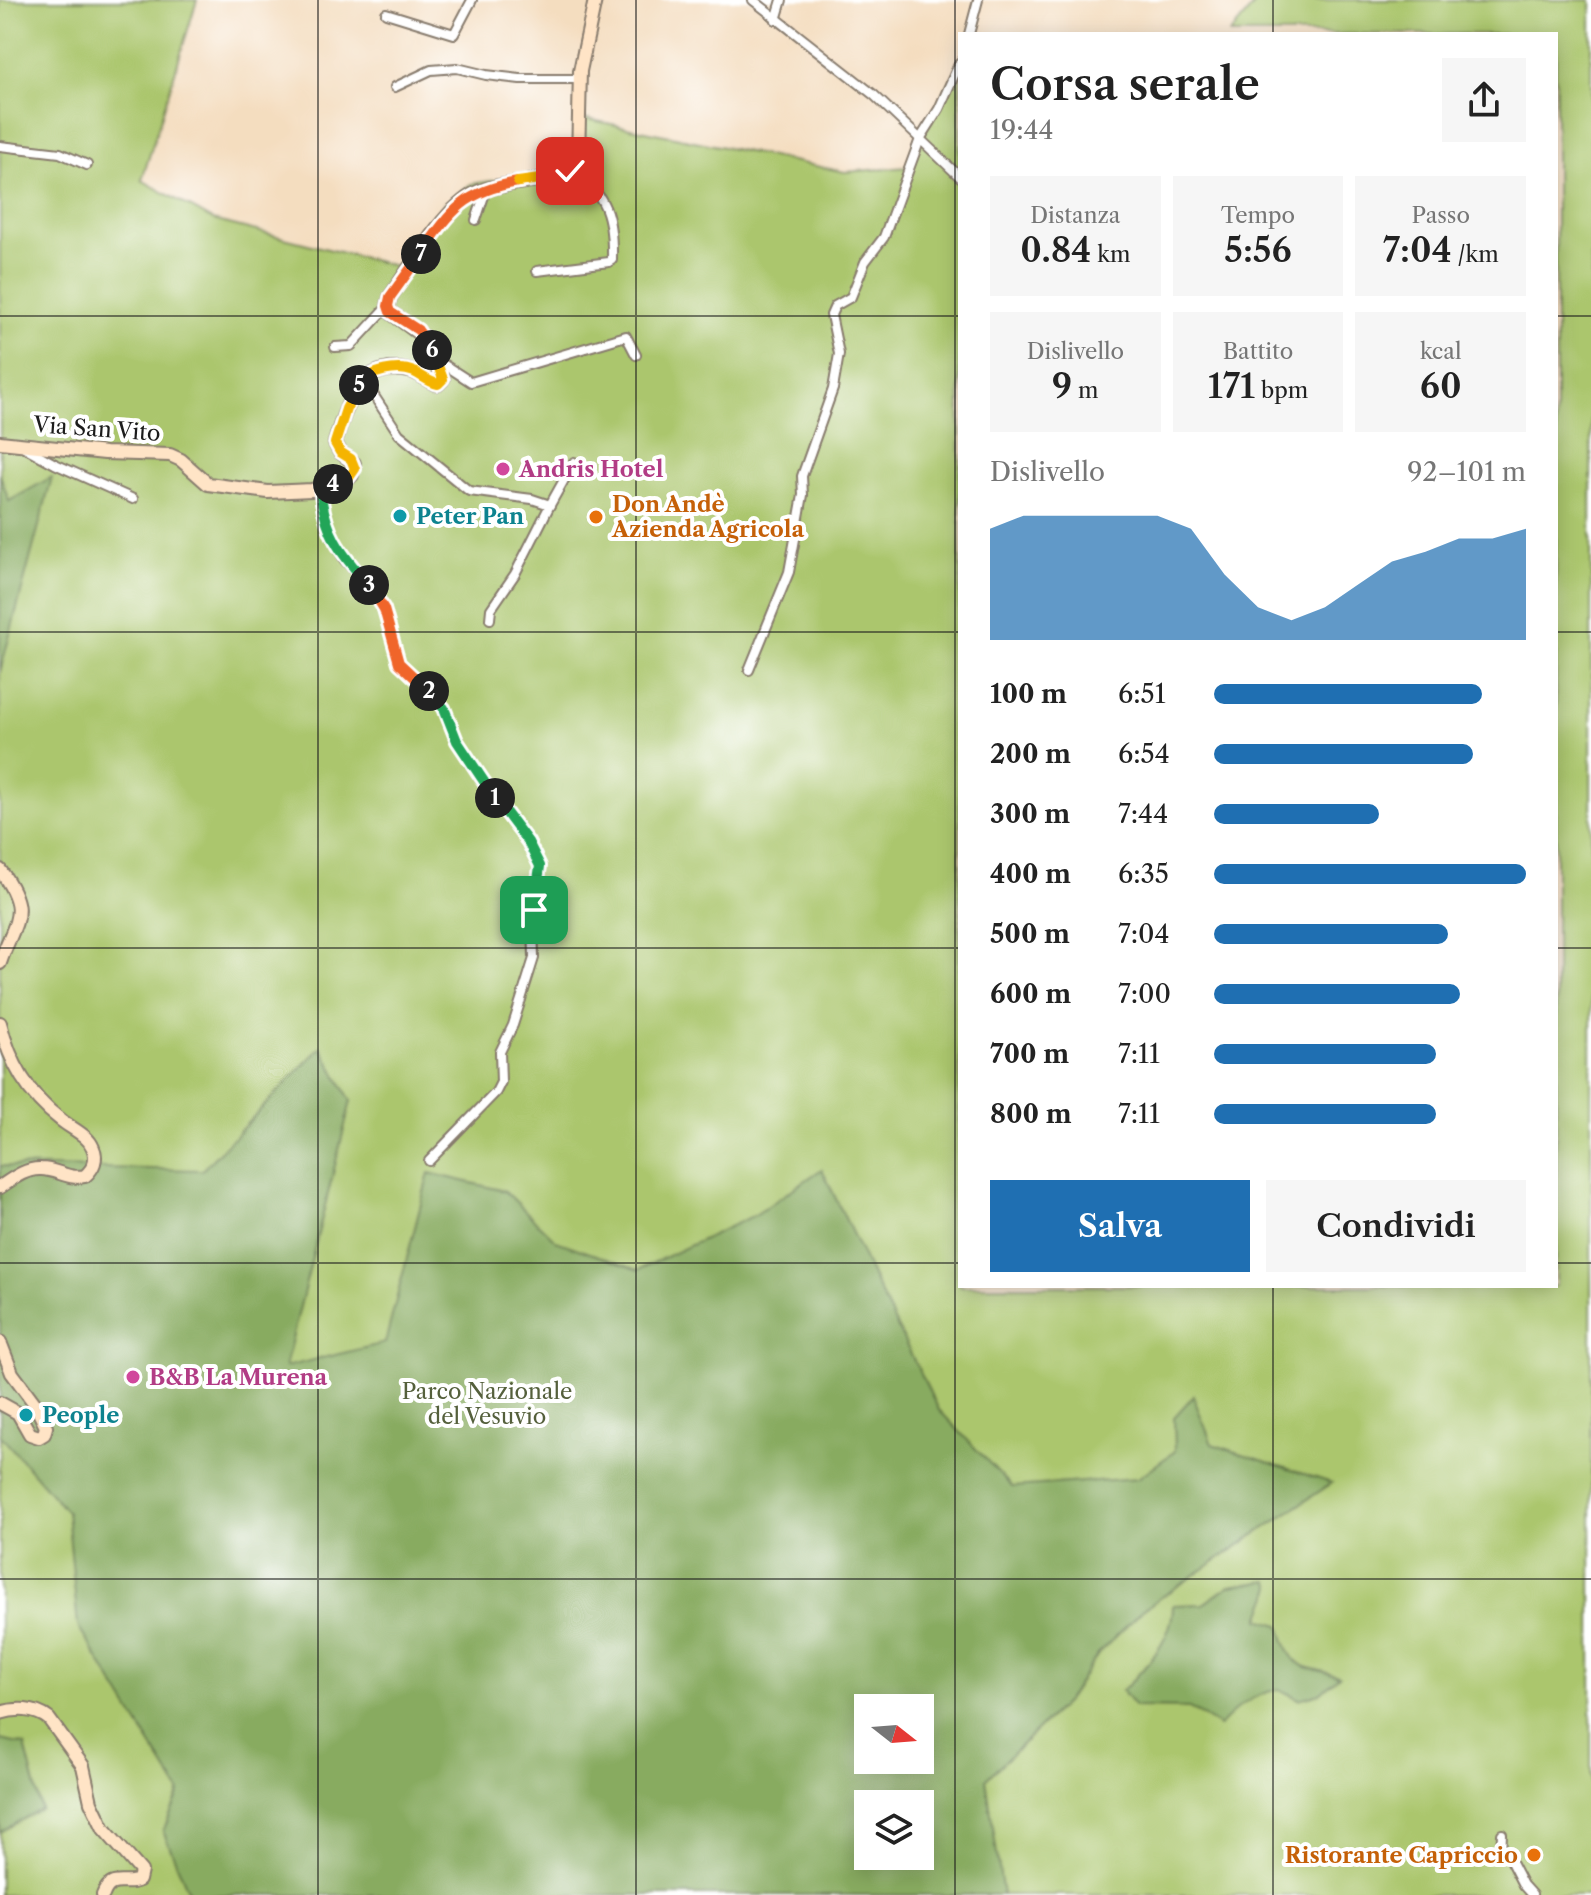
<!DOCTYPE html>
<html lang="it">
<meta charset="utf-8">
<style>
body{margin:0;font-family:"Libre Caslon Text",serif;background:#f6f6f6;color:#222;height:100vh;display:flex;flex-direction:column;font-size:30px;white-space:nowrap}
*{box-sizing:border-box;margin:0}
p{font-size:26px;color:#767676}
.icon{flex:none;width:44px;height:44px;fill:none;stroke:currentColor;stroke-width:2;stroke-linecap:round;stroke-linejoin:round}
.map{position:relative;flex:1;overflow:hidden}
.details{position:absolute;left:958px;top:32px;width:600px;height:1256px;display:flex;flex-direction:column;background:#fff;border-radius:0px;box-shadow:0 4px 20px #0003}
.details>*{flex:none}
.needle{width:52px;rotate:107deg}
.fabs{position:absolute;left:854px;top:1694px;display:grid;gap:16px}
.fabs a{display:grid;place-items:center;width:80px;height:80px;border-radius:0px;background:#fff;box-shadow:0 4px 20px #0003;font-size:40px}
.pin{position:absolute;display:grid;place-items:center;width:68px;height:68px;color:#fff;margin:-34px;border-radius:16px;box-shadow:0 4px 12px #0006}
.km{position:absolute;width:40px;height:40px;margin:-20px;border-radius:50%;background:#222;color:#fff;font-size:22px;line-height:40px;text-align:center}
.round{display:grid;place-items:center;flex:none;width:84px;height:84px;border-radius:0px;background:#f6f6f6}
.headline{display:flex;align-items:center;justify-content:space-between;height:136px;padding:0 32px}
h1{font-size:44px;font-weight:600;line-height:60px}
.figures{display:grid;grid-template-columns:repeat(3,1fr);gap:12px;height:136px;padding:8px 32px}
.figures div{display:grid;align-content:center;border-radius:0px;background:#f6f6f6;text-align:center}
.figures b{font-size:34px;font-weight:600}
.figures small{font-size:22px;font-weight:400}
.figures p{font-size:22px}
.chart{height:224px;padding:16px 32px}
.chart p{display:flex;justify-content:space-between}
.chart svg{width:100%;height:144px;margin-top:8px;fill:#1f6fb2;opacity:.7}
.button{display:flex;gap:16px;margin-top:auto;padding:16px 32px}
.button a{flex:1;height:92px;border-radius:0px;background:#1f6fb2;color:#fff;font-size:32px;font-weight:600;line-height:92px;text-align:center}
.button a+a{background:#f6f6f6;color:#222}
ul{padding:0 32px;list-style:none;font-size:26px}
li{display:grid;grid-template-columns:128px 96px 1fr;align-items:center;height:60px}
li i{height:20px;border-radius:10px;background:#1f6fb2}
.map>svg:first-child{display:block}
.green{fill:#abc66d;stroke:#647144;stroke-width:2;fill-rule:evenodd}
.forest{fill:#88ab60;stroke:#52643e;stroke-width:2;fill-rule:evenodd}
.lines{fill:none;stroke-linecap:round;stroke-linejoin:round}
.street-casing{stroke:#887c6e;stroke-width:12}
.secondary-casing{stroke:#887c6e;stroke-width:16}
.street{stroke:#fff;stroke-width:8}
.secondary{stroke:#ffe4c6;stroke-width:12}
.split-1-casing{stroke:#fff;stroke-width:16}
.split-2-casing{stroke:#fff;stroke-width:16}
.split-3-casing{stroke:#fff;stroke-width:16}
.split-4-casing{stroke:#fff;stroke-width:16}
.split-5-casing{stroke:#fff;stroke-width:16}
.split-6-casing{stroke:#fff;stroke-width:16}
.split-7-casing{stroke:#fff;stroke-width:16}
.split-8-casing{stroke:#fff;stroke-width:16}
.split-9-casing{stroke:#fff;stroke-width:16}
.split-1{stroke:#22a559;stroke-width:10}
.split-2{stroke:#22a559;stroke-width:10}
.split-3{stroke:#f0652b;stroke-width:10}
.split-4{stroke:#22a559;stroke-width:10}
.split-5{stroke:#f5b400;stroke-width:10}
.split-6{stroke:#f5b400;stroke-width:10}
.split-7{stroke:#f0652b;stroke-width:10}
.split-8{stroke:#f0652b;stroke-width:10}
.split-9{stroke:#f5b400;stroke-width:10}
.grid{fill:none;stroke:#1c1c1c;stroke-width:2;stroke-opacity:0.55}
.hotel-dot{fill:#d1479c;stroke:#fff;stroke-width:3}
.culture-dot{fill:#0f9aa8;stroke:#fff;stroke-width:3}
.food-dot{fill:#e8710a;stroke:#fff;stroke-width:3}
.labels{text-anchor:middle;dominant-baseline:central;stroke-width:8;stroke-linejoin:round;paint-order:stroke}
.street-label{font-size:22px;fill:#1c1c1c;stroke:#fff}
.hotel-label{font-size:22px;font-weight:bold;fill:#b23c85;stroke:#fff;text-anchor:start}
.food-label{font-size:22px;font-weight:bold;fill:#c56008;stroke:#fff;text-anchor:start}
.culture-label{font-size:22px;font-weight:bold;fill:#0d838f;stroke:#fff;text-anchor:start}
.park-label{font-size:22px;fill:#55603c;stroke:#fff}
</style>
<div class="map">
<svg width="1591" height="1895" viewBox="0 0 1591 1895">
<rect width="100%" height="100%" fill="#fff"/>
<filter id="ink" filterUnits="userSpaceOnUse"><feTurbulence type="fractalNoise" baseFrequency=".0125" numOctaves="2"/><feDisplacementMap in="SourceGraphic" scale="16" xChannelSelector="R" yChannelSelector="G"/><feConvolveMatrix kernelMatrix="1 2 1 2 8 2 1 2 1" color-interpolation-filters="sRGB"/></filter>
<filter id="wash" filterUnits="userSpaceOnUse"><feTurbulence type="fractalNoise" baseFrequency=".006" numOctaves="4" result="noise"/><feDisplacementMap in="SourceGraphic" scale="32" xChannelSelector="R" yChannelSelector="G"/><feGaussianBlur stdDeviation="1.8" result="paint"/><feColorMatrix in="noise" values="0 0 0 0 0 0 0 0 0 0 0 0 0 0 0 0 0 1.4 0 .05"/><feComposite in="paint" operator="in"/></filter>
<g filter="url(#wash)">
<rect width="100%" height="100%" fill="#f4ddbf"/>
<path class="green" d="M0,0H197L142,180L213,220L403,268L416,251L443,205L471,184L537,174L574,162L582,118L845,172L907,167L953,76L960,78V1286H1556V34H1230L1258,0H1591V1895H0ZM868,1708H920V1760H868ZM868,1804H920V1856H868Z"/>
<g class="forest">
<path d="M0,474L9,501L52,477L0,672Z"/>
<path d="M321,1047L351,1101L285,1367L385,1343L429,1173L505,1191L556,1241L638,1270L755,1215L822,1169L882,1297L939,1410L1012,1487L1138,1478L1175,1451L1174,1417L1193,1396L1212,1444L1332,1483L1144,1609L1099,1653L1066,1702L986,1779L1003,1895H190L163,1831L180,1792L78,1626L67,1512L0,1435V1166L202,1170ZM868,1708H920V1760H868ZM868,1804H920V1856H868Z"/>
<path d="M1269,1581L1272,1587L1260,1619L1280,1625C1293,1671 1296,1663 1339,1676L1320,1693L1299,1699L1279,1689C1254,1694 1237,1707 1219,1726L1189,1708L1135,1707L1122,1691C1146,1667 1173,1640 1173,1605L1203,1604L1229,1586Z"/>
<path d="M0,1740L25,1745L41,1809L0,1832Z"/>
</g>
</g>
<g filter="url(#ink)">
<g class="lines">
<defs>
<g id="street">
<path d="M753,0L874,95L960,177"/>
<path d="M386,13L454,34L472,0"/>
<path d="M776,20L782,0"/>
<path d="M969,34L978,0"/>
<path d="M395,87L431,70L457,68L486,75L520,79H579"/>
<path d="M0,146L60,153L87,165"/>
<path d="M476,220L486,190"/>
<path d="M537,271L609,262L612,260C613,213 606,200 575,167"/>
<path d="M335,347L351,346L388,306"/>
<path d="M437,360L471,382L626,336L636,355"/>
<path d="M363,379L399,434L469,491L532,499L550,505L515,574L491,609L490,619"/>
<path d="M24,447L55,464L133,499"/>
<path d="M320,488L326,525L344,559L371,587L384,609L399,663L444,708L457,741L484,784L528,842L540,866L533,920L534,958L513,1025L500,1052L501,1082L496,1092L429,1161"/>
<path d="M550,505L574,462"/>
<path d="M749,670L789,572L803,495L802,476L833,389L839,354L831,315L835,306L851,297L865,262L884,237L920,139L939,109L960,62"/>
<path d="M1502,1834L1501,1855L1508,1856L1523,1885L1532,1895"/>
</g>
<g id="secondary">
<path d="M0,442L105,453L170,455L181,460L208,484L268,492L312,490L348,479L352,475L354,463L340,452L335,443C346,405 359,359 410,371C421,373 427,382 438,384L443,379L425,338L390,312L388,306L390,297C411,267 442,210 476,193C503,179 563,186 578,160L580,71L595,0"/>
<path d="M0,870C32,914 14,920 0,963"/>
<path d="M0,1023C10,1063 28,1095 61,1120C72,1129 88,1135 93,1148C98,1159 93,1169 85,1176C68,1180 57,1169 41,1169C26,1168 12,1179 0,1187"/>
<path d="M0,1342L12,1373L35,1404L46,1427L44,1434L39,1437L30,1434L18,1413L0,1403"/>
<path d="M0,1713C16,1708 35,1708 49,1719L83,1766L91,1802L104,1829L141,1871L139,1880C124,1887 111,1874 103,1895"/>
</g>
</defs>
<use href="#street" class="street-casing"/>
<use href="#secondary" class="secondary-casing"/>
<use href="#street" class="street"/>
<use href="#secondary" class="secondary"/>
</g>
</g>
<g class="lines" filter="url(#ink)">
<defs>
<path id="split-1" d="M495,798L528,842L540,866L534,910"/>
<path id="split-2" d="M429,691L444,708L457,741L495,798"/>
<path id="split-3" d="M369,585L384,609L399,663L429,691"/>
<path id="split-4" d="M333,484L320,488C325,533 339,552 369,585"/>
<path id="split-5" d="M333,484L348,479L355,469L351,459L340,452L335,443L346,409L359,385"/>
<path id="split-6" d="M359,385C369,371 398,365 414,372C423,376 428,382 438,384L443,379L432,350"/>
<path id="split-7" d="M421,254L390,297L388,306L390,312L418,330L432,350"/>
<path id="split-8" d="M421,254C451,211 464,191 518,182"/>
<path id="split-9" d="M518,182L547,178L570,171"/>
</defs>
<use href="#split-1" class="split-1-casing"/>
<use href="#split-2" class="split-2-casing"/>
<use href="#split-3" class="split-3-casing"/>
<use href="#split-4" class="split-4-casing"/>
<use href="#split-5" class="split-5-casing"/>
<use href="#split-6" class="split-6-casing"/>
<use href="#split-7" class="split-7-casing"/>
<use href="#split-8" class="split-8-casing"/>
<use href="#split-9" class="split-9-casing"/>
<use href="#split-1" class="split-1"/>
<use href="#split-2" class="split-2"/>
<use href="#split-3" class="split-3"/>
<use href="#split-4" class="split-4"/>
<use href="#split-5" class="split-5"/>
<use href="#split-6" class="split-6"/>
<use href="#split-7" class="split-7"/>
<use href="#split-8" class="split-8"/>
<use href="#split-9" class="split-9"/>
</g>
<path class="grid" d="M318,0V1895M636,0V1895M955,0V1895M1273,0V34M0,316H960M1556,316H1591M0,632H960M1556,632H1591M0,948H960M1556,948H1591M0,1263H960M1556,1263H1591M1273,1286V1895M0,1579H1591"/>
<g class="hotel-dot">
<circle cx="503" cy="469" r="8"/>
<circle cx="133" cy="1377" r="8"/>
</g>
<g class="culture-dot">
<circle cx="400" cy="516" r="8"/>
<circle cx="26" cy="1415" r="8"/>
</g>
<g class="food-dot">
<circle cx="596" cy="517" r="8"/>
<circle cx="1534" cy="1855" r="8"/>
</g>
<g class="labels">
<g class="street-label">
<text transform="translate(97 429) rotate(4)">Via San Vito</text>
</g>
<g class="hotel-label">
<text x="519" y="469">Andris Hotel</text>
<text x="149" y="1377">B&amp;B La Murena</text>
</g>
<g class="food-label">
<text x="612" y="504">Don Andè<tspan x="612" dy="25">Azienda Agricola</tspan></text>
<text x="1518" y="1855" text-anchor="end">Ristorante Capriccio</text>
</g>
<g class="culture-label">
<text x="416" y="516">Peter Pan</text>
<text x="42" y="1415">People</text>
</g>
<g class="park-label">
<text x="487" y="1391">Parco Nazionale<tspan x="487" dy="25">del Vesuvio</tspan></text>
</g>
</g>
</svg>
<div class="fabs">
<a><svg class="needle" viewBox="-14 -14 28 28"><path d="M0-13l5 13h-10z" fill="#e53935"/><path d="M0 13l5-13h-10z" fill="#767676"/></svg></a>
<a><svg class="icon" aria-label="layers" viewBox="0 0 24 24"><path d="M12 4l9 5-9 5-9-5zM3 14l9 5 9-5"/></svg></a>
</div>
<div class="pin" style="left:534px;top:910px;background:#1e9e55"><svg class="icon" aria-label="arrive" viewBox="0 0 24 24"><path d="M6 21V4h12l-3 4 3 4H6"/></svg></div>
<div class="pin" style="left:570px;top:171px;background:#d93025"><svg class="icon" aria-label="check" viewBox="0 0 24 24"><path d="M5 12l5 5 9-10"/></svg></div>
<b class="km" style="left:495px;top:798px">1</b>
<b class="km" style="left:429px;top:691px">2</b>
<b class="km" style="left:369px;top:585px">3</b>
<b class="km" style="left:333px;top:484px">4</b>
<b class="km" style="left:359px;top:385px">5</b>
<b class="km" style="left:432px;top:350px">6</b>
<b class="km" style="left:421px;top:254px">7</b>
<section class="details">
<div class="headline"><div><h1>Corsa serale</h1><p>19:44</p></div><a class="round"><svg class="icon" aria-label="share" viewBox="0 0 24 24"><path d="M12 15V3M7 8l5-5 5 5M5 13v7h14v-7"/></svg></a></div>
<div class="figures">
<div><p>Distanza</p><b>0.84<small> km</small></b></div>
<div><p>Tempo</p><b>5:56</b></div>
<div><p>Passo</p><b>7:04<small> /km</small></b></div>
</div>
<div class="figures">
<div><p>Dislivello</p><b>9<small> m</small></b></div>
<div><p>Battito</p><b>171<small> bpm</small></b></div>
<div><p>kcal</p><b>60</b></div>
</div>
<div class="chart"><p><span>Dislivello</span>92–101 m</p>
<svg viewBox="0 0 160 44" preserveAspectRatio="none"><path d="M0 44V10L10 6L20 6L30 6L40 6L50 6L60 10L70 24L80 34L90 38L100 34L110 27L120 20L130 17L140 13L150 13L160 10V44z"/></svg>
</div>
<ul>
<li><b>100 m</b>6:51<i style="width:86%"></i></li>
<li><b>200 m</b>6:54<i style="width:83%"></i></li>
<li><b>300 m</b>7:44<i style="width:53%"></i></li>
<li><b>400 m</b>6:35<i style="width:100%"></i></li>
<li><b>500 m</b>7:04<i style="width:75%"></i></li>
<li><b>600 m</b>7:00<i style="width:79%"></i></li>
<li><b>700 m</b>7:11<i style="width:71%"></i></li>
<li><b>800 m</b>7:11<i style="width:71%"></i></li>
</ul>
<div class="button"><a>Salva</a><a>Condividi</a></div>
</section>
</div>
